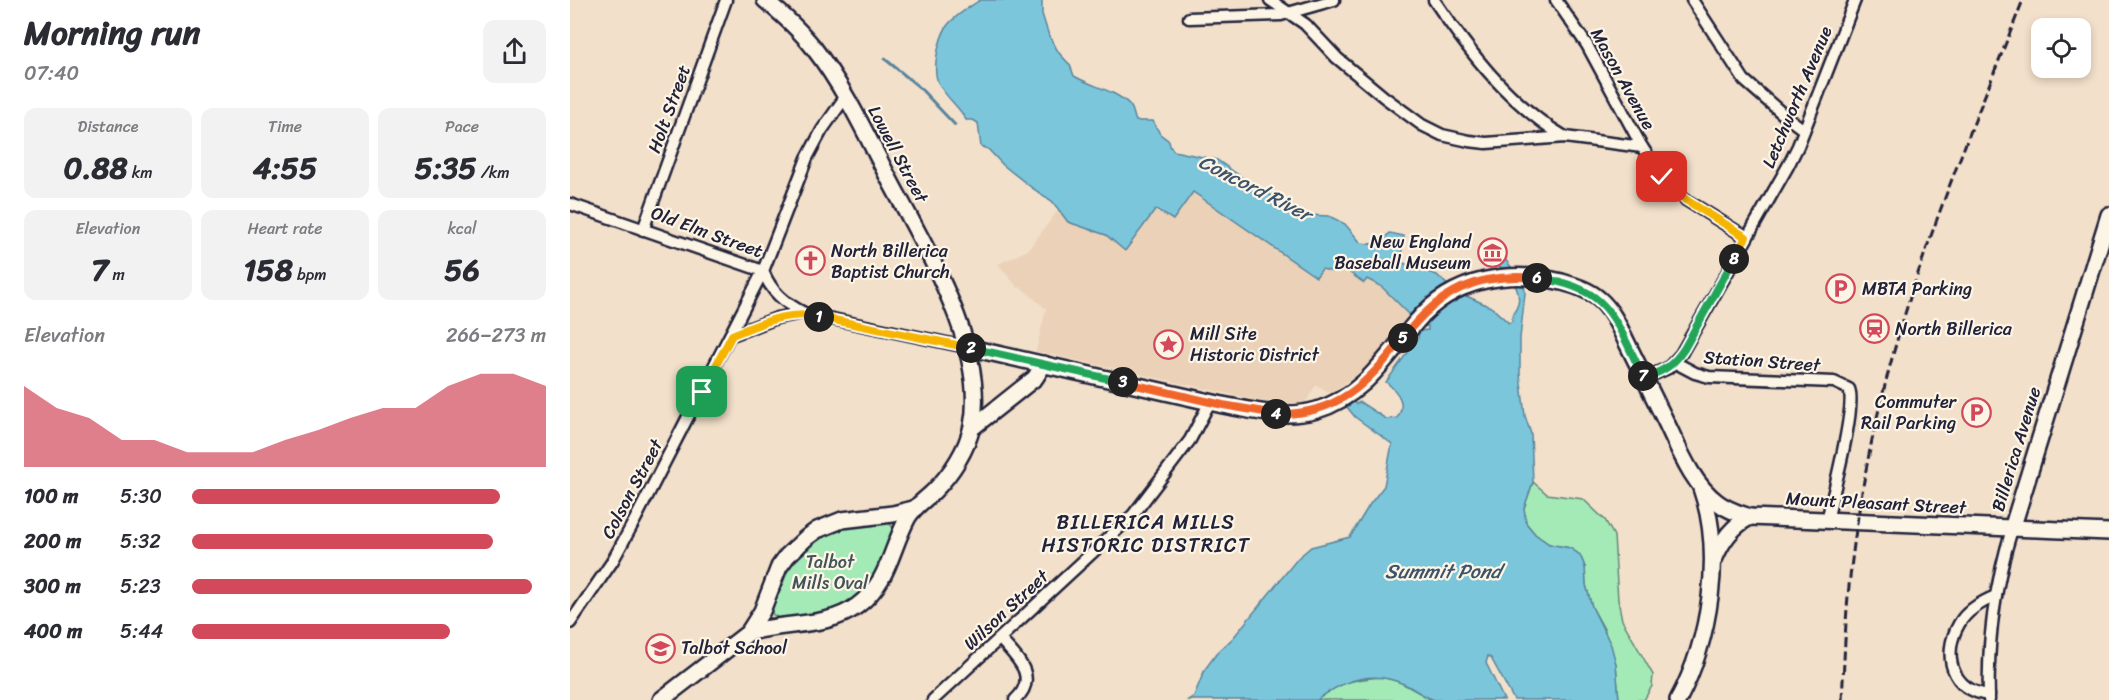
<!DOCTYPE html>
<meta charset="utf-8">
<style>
body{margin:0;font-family:Sriracha,sans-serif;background:#f2f2f3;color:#2b2b33;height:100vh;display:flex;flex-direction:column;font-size:22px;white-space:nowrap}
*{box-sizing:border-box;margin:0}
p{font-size:20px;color:#7c7c81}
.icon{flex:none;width:33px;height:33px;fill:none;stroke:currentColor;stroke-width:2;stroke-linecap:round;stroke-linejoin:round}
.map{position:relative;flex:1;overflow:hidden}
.panel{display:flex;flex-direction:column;background:#fff;width:570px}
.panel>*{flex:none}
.tools{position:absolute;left:1461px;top:18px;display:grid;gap:12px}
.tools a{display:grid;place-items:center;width:60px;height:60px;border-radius:12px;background:#fff;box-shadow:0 3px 9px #0003;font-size:30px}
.pin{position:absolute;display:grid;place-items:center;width:51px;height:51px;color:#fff;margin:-26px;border-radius:12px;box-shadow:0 3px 9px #0006}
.km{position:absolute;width:30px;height:30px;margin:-15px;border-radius:50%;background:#222;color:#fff;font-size:16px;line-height:30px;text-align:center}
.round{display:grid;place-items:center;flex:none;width:63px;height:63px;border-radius:12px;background:#f2f2f3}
.head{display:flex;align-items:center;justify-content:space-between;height:102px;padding:0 24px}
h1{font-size:33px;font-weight:700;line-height:45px}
.stats{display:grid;grid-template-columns:repeat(3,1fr);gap:9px;height:102px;padding:6px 24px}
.stats div{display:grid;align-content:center;border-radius:12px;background:#f2f2f3;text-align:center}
.stats b{font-size:30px;font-weight:700}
.stats small{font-size:16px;font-weight:400}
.stats p{font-size:16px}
.chart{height:168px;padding:12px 24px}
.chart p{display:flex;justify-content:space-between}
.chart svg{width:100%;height:108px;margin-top:6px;fill:#d1495b;opacity:.7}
ul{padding:0 24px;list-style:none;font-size:20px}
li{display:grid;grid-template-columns:96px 72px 1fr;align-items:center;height:45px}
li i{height:15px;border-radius:8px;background:#d1495b}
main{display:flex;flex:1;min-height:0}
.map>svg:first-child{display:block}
.built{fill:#ebd1b7}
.green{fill:#a4eab6;stroke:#638678;stroke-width:1.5}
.water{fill:#7cc6dc;stroke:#58849c;stroke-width:1.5}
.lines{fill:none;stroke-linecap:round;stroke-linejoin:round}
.stream{stroke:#58849c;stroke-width:3}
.street-casing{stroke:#22223b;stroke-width:15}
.secondary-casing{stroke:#22223b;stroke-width:20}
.street{stroke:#fcf5e5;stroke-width:10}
.secondary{stroke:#fcf5e5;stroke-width:15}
.rail{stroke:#22223b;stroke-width:3;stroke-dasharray:9 4.5;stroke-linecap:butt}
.split-1-casing{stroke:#fff;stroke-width:12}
.split-2-casing{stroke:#fff;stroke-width:12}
.split-3-casing{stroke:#fff;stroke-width:12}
.split-4-casing{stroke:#fff;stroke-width:12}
.split-5-casing{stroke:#fff;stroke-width:12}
.split-6-casing{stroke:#fff;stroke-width:12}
.split-7-casing{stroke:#fff;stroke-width:12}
.split-8-casing{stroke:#fff;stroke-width:12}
.split-9-casing{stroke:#fff;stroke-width:12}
.split-1{stroke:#f5b400;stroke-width:8}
.split-2{stroke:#f5b400;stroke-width:8}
.split-3{stroke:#22a559;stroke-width:8}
.split-4{stroke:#f0652b;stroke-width:8}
.split-5{stroke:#f0652b;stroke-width:8}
.split-6{stroke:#f0652b;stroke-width:8}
.split-7{stroke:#22a559;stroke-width:8}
.split-8{stroke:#22a559;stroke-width:8}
.split-9{stroke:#f5b400;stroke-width:8}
.labels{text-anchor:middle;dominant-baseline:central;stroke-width:4.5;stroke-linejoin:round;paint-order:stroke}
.street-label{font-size:18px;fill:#22223b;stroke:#fcf5e5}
.poi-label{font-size:18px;fill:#22223b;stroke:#fcf5e5;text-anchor:start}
.park-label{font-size:18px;fill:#42545a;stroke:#fcf5e5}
.water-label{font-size:20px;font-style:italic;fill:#3d536b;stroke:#fcf5e5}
.neighbourhood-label{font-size:20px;letter-spacing:1.5px;fill:#22223b;stroke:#fcf5e5}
</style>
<main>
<section class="panel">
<div class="head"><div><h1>Morning run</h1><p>07:40</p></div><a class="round"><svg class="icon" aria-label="share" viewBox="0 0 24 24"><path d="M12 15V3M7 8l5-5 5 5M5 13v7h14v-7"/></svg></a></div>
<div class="stats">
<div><p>Distance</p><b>0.88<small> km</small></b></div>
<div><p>Time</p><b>4:55</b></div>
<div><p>Pace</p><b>5:35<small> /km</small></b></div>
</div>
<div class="stats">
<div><p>Elevation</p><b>7<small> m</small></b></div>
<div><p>Heart rate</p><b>158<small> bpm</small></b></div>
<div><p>kcal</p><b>56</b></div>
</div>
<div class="chart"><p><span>Elevation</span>266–273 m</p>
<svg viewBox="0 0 160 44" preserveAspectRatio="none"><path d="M0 44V11L10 20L20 24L30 33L40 33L50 38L60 38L70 38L80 33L90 29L100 24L110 20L120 20L130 11L140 6L150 6L160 11V44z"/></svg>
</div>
<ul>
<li><b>100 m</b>5:30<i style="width:87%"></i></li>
<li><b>200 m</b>5:32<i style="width:85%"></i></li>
<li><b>300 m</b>5:23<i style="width:96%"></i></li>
<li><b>400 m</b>5:44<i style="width:73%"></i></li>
</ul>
</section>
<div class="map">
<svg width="1539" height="700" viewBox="0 0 1539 700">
<rect width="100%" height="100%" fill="#f2e0ca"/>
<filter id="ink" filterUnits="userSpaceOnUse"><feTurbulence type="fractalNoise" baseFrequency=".0167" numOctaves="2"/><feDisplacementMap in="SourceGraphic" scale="12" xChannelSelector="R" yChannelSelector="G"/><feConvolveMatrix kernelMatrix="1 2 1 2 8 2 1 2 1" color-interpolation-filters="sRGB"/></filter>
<g filter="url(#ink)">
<path class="built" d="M623,191L746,277L752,268L768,265L794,283L797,279L812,287L839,314L809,355L782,378L761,393L746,385L735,403L715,404L691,401L466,351L476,309L460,295L450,287L448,288L428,264L458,250L489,209L494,219L509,227L523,230L536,235L555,250L586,209Z"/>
<g class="green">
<path d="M963,482L977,494L1013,499L1035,520L1044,536L1048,600L1052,620L1083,675L1082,686L1074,700H1049L1046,664L1034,629L1022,607L1016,585L1015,567L1010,555L1000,548L979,544L965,534L956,523L954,508Z"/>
<path d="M316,519L325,530L328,541L286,607L216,622L203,615L199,605L203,579L247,530Z"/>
<path d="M812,677L830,682L862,700H747C770,682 783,679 812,677Z"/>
</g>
<path class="water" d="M410,0H472V14L479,36L489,53L500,65L504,76C521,86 544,90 559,104C564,109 563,115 566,121H583L590,134L599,141L600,146L604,151L647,160L680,183L689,191L698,193L718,210L737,215L759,216L775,224L791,243L799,244L808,243L820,233L834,236L830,262L867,275L883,290L921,307L939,323L942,321C942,314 946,311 948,304C952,288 935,267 922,262L921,258H934L954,283L955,293L950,338V374L955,416L961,434L963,482L954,508L956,523L965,534L979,544L1000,548L1010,555L1015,567L1016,585L1022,607L1041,645L1046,664L1049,700H944L921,658L918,656L916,663L934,700C912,700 887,700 865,700C858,699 844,689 836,685C804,669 774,679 747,700H618L624,696L635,669L647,653L663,638L728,558L741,547L780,537L800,504L814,486L822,444L785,417L777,407L783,402L786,404L790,402L816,419L827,418C837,403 828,392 816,382L848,338L849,331L858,330V326L852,327L812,287L797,279L794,283L769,265L763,272L752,269L746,277L623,192L603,220L586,209L555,251L536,235L498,222L482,201L462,188L433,165L418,149L411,147L408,123L403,120H396C390,107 376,98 369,84C361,70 369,39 377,26C384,16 400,7 410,0Z"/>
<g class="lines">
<path class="stream" d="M315,59L349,87L385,125"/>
<defs>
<g id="street">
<path d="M700,0L735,24L767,58L814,97L852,125L872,135L899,141L916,143L995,137L1072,147"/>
<path d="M864,0C900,53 939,104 995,137"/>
<path d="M986,0L1017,45L1072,147L1092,177L1116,200L1176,237"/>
<path d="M1122,0L1174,80L1214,115L1234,130"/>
<path d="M619,18L711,15L764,0"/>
<path d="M0,204L193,271C201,292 215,303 234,313L396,347"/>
<path d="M73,230L156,0"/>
<path d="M162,335L207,318L233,313"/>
<path d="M1104,362L1125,373L1139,377L1264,382L1279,389C1287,406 1262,497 1257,521"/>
<path d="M1075,378L1098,368L1111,354L1218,166L1228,146L1285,0"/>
<path d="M0,623L42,562L66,518L193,271L237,158L252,130L276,96"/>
<path d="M430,639C446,657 470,677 445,700"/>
<path d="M1419,695C1382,691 1371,655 1389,624C1397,610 1411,602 1426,596"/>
<path d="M363,700L563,515L620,440L640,402"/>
<path d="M1419,700C1417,642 1425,584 1442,529"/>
</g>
<g id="secondary">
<path d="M396,347L653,405C684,411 716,419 747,410C794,396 817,355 847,321C883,278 940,269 992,282C1006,286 1019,290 1029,299C1043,311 1050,329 1058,345C1070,369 1082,394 1094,418C1108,446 1121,483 1147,502C1157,510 1168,513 1180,517L1539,532"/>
<path d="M402,428L465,378L474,364"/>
<path d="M1442,529L1539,215"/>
<path d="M1144,560C1151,542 1162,526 1180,517"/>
<path d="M178,633C214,621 256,629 287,606C320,581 320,550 338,517C345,506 355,500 364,491C381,474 397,450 402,426C418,348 353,244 318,177C295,132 274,87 243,47C229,29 212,14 195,0"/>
<path d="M91,700L178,633L192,611L209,567L217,556L236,538L247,530L272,520L323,514L343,509"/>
<path d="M1108,700C1140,640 1154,553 1131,488"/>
</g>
</defs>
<use href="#street" class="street-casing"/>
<use href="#secondary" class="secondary-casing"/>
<use href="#street" class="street"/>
<use href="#secondary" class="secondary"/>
<path class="rail" d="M1272,700C1274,665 1275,630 1278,596C1285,525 1297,454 1315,385C1348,253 1403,127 1453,0"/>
</g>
</g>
<g class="lines" filter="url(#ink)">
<defs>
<path id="split-1" d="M132,392L162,335C190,324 218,310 249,317"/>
<path id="split-2" d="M249,317L401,348"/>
<path id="split-3" d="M401,348L553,382"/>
<path id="split-4" d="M553,382L653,405L706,414"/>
<path id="split-5" d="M706,414C766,416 799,383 833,338"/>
<path id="split-6" d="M833,338C869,291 907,272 967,278"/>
<path id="split-7" d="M967,278C1040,287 1043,317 1073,376"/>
<path id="split-8" d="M1073,376L1075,378C1094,370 1102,367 1114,349L1164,259"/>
<path id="split-9" d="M1092,177L1116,200L1176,237L1164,259"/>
</defs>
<use href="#split-1" class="split-1-casing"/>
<use href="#split-2" class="split-2-casing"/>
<use href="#split-3" class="split-3-casing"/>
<use href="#split-4" class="split-4-casing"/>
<use href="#split-5" class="split-5-casing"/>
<use href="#split-6" class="split-6-casing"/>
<use href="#split-7" class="split-7-casing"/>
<use href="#split-8" class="split-8-casing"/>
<use href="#split-9" class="split-9-casing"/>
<use href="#split-1" class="split-1"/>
<use href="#split-2" class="split-2"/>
<use href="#split-3" class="split-3"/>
<use href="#split-4" class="split-4"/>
<use href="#split-5" class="split-5"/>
<use href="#split-6" class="split-6"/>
<use href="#split-7" class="split-7"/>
<use href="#split-8" class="split-8"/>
<use href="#split-9" class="split-9"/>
</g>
<defs>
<symbol id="museum-ring" viewBox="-11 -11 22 22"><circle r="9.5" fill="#fcf5e5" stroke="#d1495b" stroke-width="1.5"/><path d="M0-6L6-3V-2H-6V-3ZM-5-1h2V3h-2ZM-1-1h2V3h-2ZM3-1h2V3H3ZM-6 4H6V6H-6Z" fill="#d1495b"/></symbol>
<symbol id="church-ring" viewBox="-11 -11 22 22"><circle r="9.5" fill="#fcf5e5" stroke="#d1495b" stroke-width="1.5"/><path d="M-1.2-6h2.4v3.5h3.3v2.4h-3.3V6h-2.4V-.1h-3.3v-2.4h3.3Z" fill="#d1495b"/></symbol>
<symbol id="parking-ring" viewBox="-11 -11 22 22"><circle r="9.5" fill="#fcf5e5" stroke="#d1495b" stroke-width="1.5"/><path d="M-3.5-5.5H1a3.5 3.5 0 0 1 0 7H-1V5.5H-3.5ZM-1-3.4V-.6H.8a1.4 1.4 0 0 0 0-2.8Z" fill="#d1495b"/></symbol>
<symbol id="station-ring" viewBox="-11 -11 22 22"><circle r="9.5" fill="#fcf5e5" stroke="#d1495b" stroke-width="1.5"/><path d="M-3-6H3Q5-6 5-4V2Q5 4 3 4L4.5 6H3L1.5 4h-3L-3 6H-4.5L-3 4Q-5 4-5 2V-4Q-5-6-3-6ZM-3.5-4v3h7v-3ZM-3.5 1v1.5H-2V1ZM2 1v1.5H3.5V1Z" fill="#d1495b"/></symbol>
<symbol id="sight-ring" viewBox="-11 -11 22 22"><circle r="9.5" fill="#fcf5e5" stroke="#d1495b" stroke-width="1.5"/><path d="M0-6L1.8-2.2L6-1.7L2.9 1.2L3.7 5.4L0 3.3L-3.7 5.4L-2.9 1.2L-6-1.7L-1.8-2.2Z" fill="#d1495b"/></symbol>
<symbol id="school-ring" viewBox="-11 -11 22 22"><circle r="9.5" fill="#fcf5e5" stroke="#d1495b" stroke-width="1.5"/><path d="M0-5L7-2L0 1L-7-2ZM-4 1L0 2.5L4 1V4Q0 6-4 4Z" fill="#d1495b"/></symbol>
</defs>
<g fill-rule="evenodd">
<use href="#museum-ring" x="906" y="236" width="33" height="33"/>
<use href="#church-ring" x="224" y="244" width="33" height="33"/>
<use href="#parking-ring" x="1254" y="272" width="33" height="33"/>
<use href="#station-ring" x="1288" y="312" width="33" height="33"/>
<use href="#sight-ring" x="582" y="328" width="33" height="33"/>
<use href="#parking-ring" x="1390" y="396" width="33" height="33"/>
<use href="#school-ring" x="74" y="632" width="33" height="33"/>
</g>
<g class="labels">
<g class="street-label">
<text transform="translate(1053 79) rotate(61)">Mason Avenue</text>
<text transform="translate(1227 97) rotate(-67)">Letchworth Avenue</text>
<text transform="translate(99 109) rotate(-70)">Holt Street</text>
<text transform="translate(328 154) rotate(62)">Lowell Street</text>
<text transform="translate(137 232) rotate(20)">Old Elm Street</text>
<text transform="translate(1192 361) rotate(4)">Station Street</text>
<text transform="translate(1446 449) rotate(-73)">Billerica Avenue</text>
<text transform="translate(62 489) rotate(-62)">Colson Street</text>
<text transform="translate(1306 503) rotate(3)">Mount Pleasant Street</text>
<text transform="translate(436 610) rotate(-43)">Wilson Street</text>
</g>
<g class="poi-label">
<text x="901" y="242" text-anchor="end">New England<tspan x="901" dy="21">Baseball Museum</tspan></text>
<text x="261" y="251">North Billerica<tspan x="261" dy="21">Baptist Church</tspan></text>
<text x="1292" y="289">MBTA Parking</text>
<text x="1325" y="329">North Billerica</text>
<text x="620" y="334">Mill Site<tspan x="620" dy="21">Historic District</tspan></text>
<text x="1386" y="402" text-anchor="end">Commuter<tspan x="1386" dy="21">Rail Parking</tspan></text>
<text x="111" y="648">Talbot School</text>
</g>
<g class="park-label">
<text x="260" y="562">Talbot<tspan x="260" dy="21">Mills Oval</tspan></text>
</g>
<g class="water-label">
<text transform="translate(685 188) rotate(27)">Concord River</text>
<text x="873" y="571">Summit Pond</text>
</g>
<g class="neighbourhood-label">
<text x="576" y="522">BILLERICA MILLS<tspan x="576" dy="23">HISTORIC DISTRICT</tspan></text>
</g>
</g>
</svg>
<div class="tools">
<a><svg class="icon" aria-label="locate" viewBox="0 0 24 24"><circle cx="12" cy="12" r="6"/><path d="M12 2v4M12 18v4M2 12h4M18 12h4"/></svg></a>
</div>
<div class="pin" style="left:132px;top:392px;background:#1e9e55"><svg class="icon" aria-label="arrive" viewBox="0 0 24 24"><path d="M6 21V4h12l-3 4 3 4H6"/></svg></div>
<div class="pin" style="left:1092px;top:177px;background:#d93025"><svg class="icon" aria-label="check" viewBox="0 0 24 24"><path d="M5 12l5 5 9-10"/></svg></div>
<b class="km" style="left:249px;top:317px">1</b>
<b class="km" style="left:401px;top:348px">2</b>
<b class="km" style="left:553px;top:382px">3</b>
<b class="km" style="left:706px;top:414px">4</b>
<b class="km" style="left:833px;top:338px">5</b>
<b class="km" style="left:967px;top:278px">6</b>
<b class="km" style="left:1073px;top:376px">7</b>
<b class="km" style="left:1164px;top:259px">8</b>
</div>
</main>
